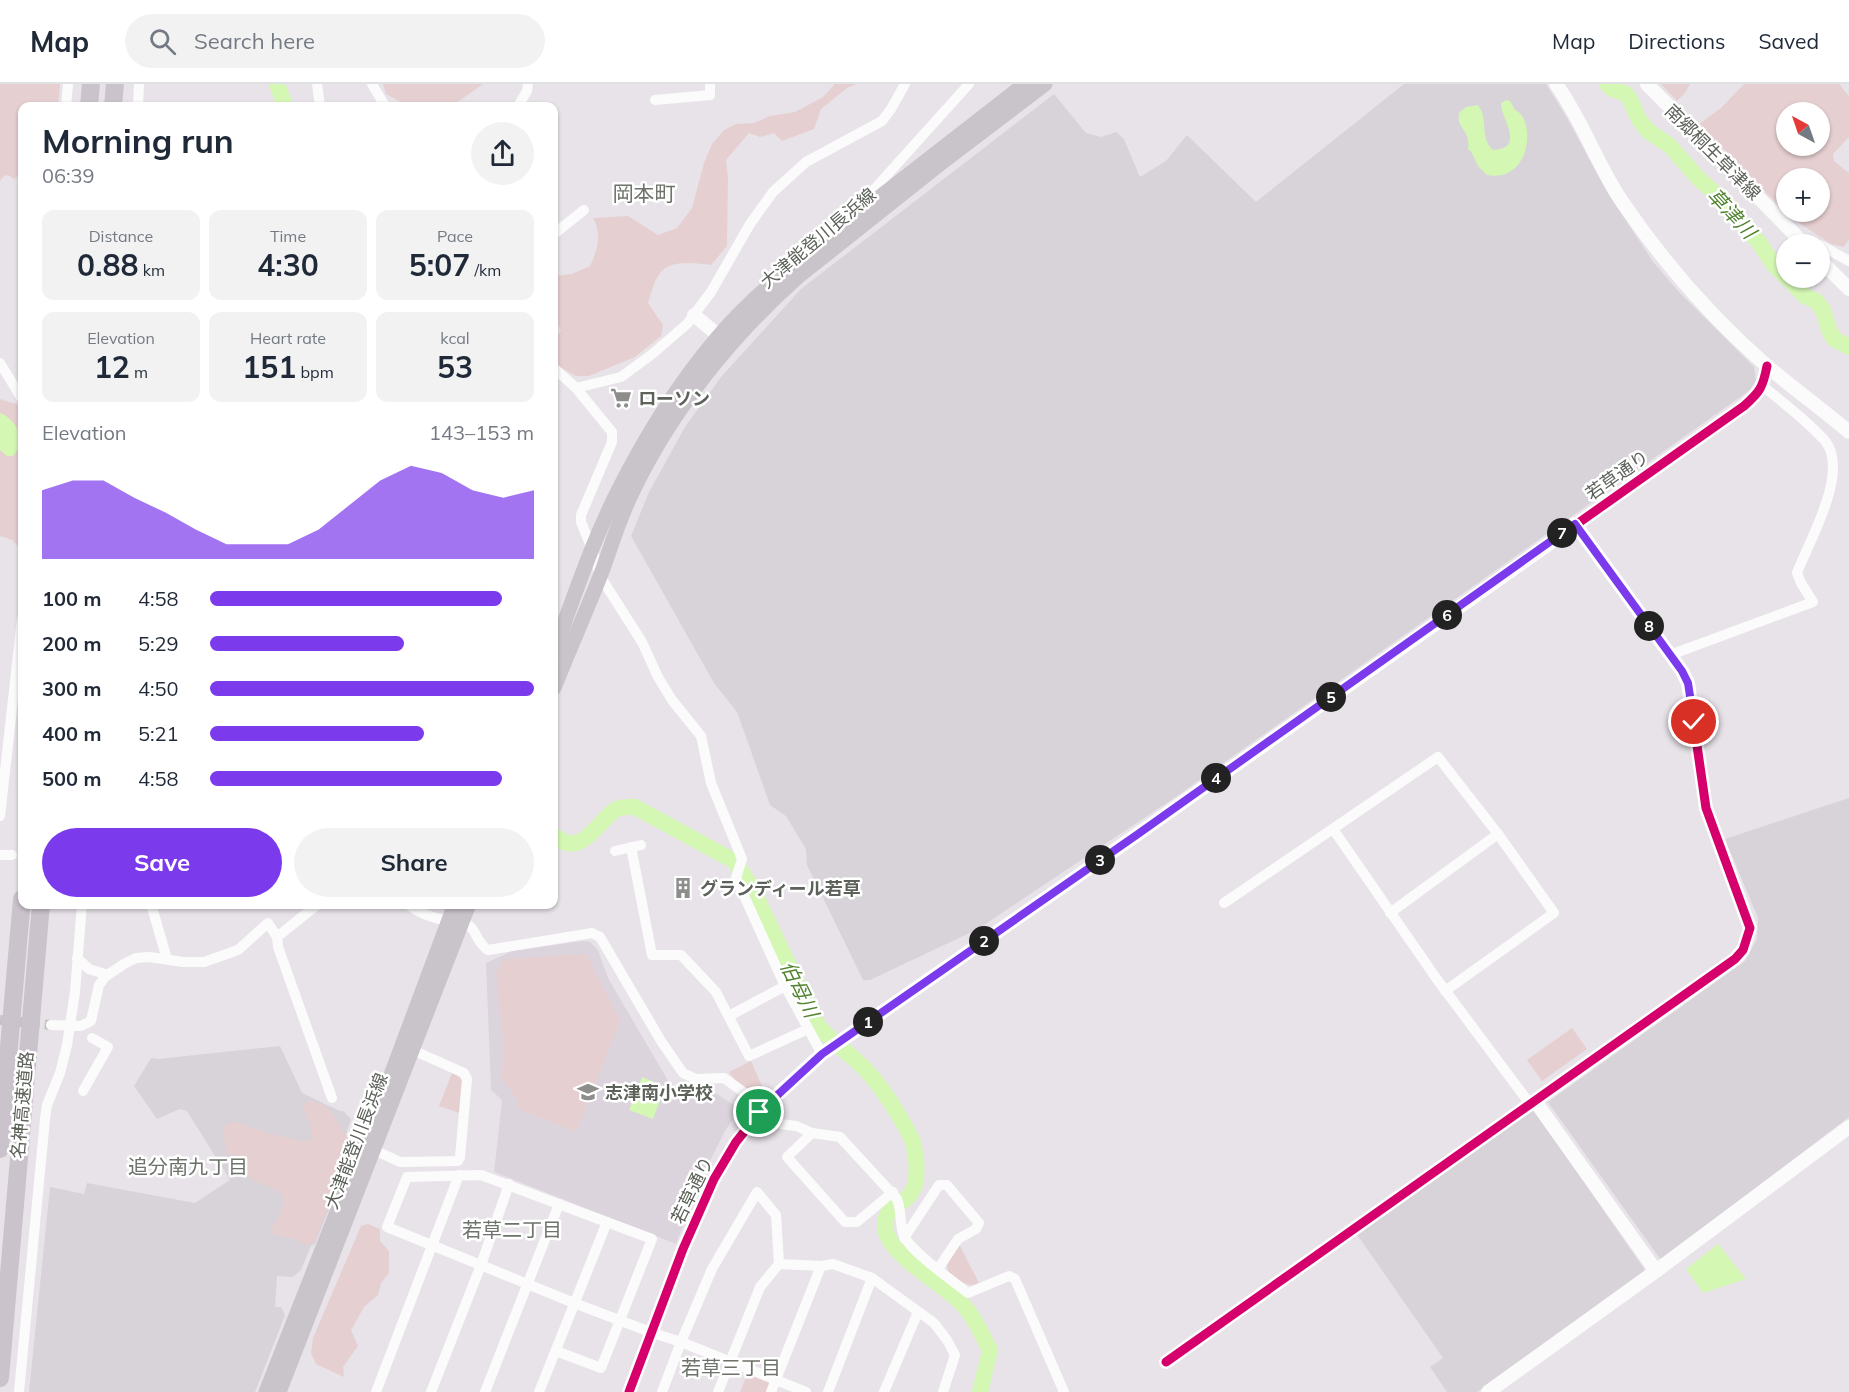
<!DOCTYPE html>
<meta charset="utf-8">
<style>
body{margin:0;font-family:Mulish,"Noto Sans JP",sans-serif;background:#f2f2f3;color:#1f2937;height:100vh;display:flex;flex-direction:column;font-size:22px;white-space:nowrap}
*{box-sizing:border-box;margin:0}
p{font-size:20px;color:#747a83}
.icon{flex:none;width:33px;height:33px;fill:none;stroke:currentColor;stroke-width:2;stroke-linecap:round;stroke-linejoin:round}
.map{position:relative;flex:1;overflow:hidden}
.details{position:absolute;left:18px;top:18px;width:540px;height:807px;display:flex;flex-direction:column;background:#fff;border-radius:12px;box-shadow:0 2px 4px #0004}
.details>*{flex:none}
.needle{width:39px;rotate:320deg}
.buttons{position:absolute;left:1776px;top:18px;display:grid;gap:12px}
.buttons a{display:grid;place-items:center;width:54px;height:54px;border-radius:50%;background:#fff;box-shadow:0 2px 4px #0004;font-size:30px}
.pin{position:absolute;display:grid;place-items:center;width:51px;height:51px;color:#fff;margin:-26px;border:3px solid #fff;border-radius:50%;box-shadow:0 2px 6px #0007}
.km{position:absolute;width:30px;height:30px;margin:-15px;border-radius:50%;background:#222;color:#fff;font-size:16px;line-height:30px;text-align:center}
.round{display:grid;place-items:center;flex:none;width:63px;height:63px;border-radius:32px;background:#f2f2f3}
.headline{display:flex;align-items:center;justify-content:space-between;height:102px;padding:0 24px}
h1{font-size:33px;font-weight:700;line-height:45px}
.figures{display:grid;grid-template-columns:repeat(3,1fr);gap:9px;height:102px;padding:6px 24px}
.figures div{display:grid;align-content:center;border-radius:12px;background:#f2f2f3;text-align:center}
.figures b{font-size:30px;font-weight:700}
.figures small{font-size:16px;font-weight:400}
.figures p{font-size:16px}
.chart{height:168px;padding:12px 24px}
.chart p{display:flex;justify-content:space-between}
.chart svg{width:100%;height:108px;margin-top:6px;fill:#7c3aed;opacity:.7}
.action{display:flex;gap:12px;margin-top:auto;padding:12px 24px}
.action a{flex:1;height:69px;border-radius:36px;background:#7c3aed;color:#fff;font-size:24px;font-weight:700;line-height:69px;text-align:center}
.action a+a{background:#f2f2f3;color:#1f2937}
ul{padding:0 24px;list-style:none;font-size:20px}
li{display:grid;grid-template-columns:96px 72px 1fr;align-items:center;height:45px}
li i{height:15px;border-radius:8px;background:#7c3aed}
header{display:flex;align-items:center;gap:36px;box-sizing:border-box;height:84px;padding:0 30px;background:#fff;border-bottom:2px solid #e0e1e3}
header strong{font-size:28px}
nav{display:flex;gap:33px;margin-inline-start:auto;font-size:21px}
.search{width:420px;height:54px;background:#f2f2f3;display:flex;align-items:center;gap:15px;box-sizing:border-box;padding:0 21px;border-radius:33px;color:#747a83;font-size:22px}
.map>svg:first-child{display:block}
.industrial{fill:#d7d3d9}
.education{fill:#dcd4dd}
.green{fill:#e6cfd0;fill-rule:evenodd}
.water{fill:#d4f7b4}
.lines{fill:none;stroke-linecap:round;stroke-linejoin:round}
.river{stroke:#d4f7b4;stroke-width:16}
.street-tunnel{stroke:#c5c2c5;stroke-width:10;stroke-dasharray:10 5;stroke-linecap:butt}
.street{stroke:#fcfbfc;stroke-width:10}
.secondary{stroke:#fcfbfc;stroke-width:14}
.primary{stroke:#c9c3ca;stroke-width:15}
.highway{stroke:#cbc3cc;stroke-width:18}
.cycleway-casing{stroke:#fff;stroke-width:13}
.cycleway{stroke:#d6006c;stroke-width:9}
.route-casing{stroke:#fff;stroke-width:12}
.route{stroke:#7c3aed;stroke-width:8}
.labels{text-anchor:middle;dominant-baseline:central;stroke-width:5;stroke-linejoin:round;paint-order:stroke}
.street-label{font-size:18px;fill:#5c6159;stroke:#fff}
.poi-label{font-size:18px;font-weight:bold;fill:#5c6159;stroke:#fff;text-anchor:start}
.water-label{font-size:20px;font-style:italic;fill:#518330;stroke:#fff}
.neighbourhood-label{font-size:20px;fill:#6d736a;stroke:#fff}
.quarter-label{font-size:21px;fill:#6d736a;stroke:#fff}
</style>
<header>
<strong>Map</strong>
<div class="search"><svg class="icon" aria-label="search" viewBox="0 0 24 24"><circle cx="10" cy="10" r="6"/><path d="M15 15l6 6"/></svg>Search here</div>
<nav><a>Map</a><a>Directions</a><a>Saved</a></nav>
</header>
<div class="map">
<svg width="1849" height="1308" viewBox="0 0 1849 1308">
<rect width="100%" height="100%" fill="#e8e3e9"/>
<g class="industrial">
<path d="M1404,0H1546L1567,34L1607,108L1654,179L1678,207L1754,283L1756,296L1750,306L1174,714L978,845L870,896H863L807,781L806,765L786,732L770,721L737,628L714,599L631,452L649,408L685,343L721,293L801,205L1054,10L1086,49L1101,53L1116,48L1124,55L1140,93L1166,77L1187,51L1256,118Z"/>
<path d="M1849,714V1033L1661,1176L1548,1018L1745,877L1757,855L1758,834L1725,755Z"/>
<path d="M280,962L302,1009L340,1027H343L351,1035L346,1050L353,1065L315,1160L311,1162L301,1186L293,1193L277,1192L275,1223H281L285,1231L255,1308H29L50,1103L84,1110L87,1099L195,1119L230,1096L187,1027L180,1025L157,1035L134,1002L151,974L158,975Z"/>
<path d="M1534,1026L1647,1189L1477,1308H1447L1430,1283L1443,1274L1356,1149Z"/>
</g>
<path class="education" d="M583,857L590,858L598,866L608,894L670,1000L686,1010L706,1007L717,1010L740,1025L725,1047L701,1095L676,1160L494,1088L502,1016L491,1006L486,879L512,867Z"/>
<g class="green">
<path d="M0,0H60L58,22H22V78L20,81L19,91L14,95L8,91L4,92L0,97Z"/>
<path d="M383,0H483L456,19L444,22H408L386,10Z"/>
<path d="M835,0H856L847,4L821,25L814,45L782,57L774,49L760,53L749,49L726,76L728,94L727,162L711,181C694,179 668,175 658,192C653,200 651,211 648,219L663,241L661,252L635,273L589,292H576L557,282L554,277V255L561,247L554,231V192L572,190L590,182C598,165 602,151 593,134L628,132L658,151L677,144L692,124L704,79L712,60L724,46L736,40L754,39L770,32L795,28L823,13Z"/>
<path d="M1661,0H1690L1685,9L1677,17Z"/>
<path d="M1744,0H1839L1849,12V53L1833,70L1834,77L1849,89V155L1844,163L1831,160L1789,132L1699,40L1721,24ZM1786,28H1820V62H1786ZM1786,94H1820V128H1786Z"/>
<path d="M0,315L22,322V466L12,456L0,452Z"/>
<path d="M586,870L620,937L576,1048L517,1024L519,1018L500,992L505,974L496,889L504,875Z"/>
<path d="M1572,944L1587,965L1542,997L1527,976Z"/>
<path d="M751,977L765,1009L762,1012C751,1010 735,998 729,988Z"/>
<path d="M452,989C471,997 463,1012 462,1030L439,1022Z"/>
<path d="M307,1017C321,1016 330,1024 336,1036C340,1043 351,1056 352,1064C355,1081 334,1108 328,1124C323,1135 319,1147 315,1158L305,1161L296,1155L273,1151L272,1144C274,1138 279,1134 281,1128C294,1101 262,1105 249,1093C241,1085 237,1075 227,1068L223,1049L226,1040L237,1038L266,1049L308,1058L312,1053L311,1042L303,1023Z"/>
<path d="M368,1140L380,1145V1157L389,1167V1189L381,1199L378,1211L364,1223L351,1246L358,1262L343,1283L344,1293L316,1280L311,1269L313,1254L361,1142Z"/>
<path d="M959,1160L979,1199C967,1205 958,1195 948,1188L947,1179Z"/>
<path d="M749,1286L775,1297L771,1308H740Z"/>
</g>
<g class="water">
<path d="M1506,16L1510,17L1515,26C1536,34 1532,99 1487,91L1478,82L1471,67L1468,66C1471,44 1456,46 1459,29L1466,23L1478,21C1489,35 1479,53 1493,66C1527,64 1500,34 1501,19Z"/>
<path d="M0,329C17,335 27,358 13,372H7L0,366Z"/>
<path d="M642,993L659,1000L657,1006L663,1009L653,1035L629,1026Z"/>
<path d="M1718,1160L1746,1195L1703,1209L1686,1185Z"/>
</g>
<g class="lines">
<g class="river">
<path d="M277,0L285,22"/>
<path d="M1607,0L1612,5L1626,10L1630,15L1638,34L1648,47L1669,61L1698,94L1719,113L1735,133L1758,157L1774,181L1805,212L1816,217L1823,226L1829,246L1834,255L1849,263"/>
<path d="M554,751C578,775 596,742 612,728C619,722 626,723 635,723L734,777L750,800L817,940C830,957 848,968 863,983C879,999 890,1016 901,1035C905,1043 911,1051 913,1059C917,1074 920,1100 909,1112C905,1117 899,1119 894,1123C883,1130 883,1145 889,1155C903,1179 938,1197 958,1216C972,1228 981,1249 990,1266L980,1308"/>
</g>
<path class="street-tunnel" d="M0,936L51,941"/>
<g class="street">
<path d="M317,0L320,22"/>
<path d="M372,0L385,22"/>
<path d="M655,16L710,11V0"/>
<path d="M66,22L68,0"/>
<path d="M138,22L139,0"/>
<path d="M518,22L527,7L528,0"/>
<path d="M868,122L869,111L969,0"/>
<path d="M554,150L584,126"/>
<path d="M1820,161L1849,177"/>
<path d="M0,279L22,315"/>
<path d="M554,284L576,304L612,348V358L581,431V438L592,465L600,492L642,558L658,593L672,616L701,652L711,699L742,775L736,794L785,902L822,970"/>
<path d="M576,304L621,293L651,271L687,240L711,208L750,140L773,108L806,78L882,37L891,25L905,0"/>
<path d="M1670,571L1813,518L1801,499L1797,489C1809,457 1849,390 1826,358C1808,337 1784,320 1763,302"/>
<path d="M0,732L22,535"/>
<path d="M1333,745L1436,894L1530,1020"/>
<path d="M631,763L652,871H681L716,908L749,972L808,945"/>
<path d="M615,767L641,761"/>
<path d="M0,771H12"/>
<path d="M1224,819L1438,673L1498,750L1554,829L1445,907"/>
<path d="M151,820L167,875"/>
<path d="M408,820C419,830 434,834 448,837C453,837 459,836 463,838C477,843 475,858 488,866L592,849L600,853L661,957L683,989L696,995L724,994L764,1023"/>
<path d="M1390,829L1498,750"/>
<path d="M277,853L318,820"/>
<path d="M77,874L89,885L108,891"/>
<path d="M729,932L785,902"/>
<path d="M51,941L81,942L91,937L99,901L106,892L124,880L136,874L149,873L183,878H204L238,866L268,839L277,853L278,863L332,1014"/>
<path d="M83,1007L108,963L92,954"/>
<path d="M759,1028L772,1039L796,1042L812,1049L840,1053L897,1115C902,1127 899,1140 904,1152C911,1168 953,1197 968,1209L1009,1192L1015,1195L1064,1308"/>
<path d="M812,1049L787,1073L845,1138H857L893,1108"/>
<path d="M374,1066L400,1078L458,1077L460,1073L467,995L464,989L408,964"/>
<path d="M904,1154L939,1101H947L979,1139L976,1145L958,1155L938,1185"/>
<path d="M779,1180L821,1182L833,1180L872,1194L934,1239L947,1256L955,1271L943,1308"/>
<path d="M556,1267L601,1284L652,1155L481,1091L407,1093L387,1143L574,1219L653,1249L681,1258L806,1308"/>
<path d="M19,1308L45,1035L47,1021L60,989L67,961L75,908L82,820"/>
<path d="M376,1308L459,1091"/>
<path d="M431,1308L481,1181L509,1100"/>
<path d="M485,1308L559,1120"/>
<path d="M539,1308L607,1138"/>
<path d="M662,1308L681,1258L712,1185L757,1108L776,1131L779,1180L760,1203L718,1308"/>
<path d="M771,1308L821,1182"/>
<path d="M828,1308L872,1194"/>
<path d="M884,1308L918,1228"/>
</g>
<g class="secondary">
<path d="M1556,0C1583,37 1597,81 1623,119C1664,179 1712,234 1767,282C1794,305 1822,325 1849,348"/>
<path d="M1647,0L1804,160"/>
<path d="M1820,176L1849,205"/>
<path d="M694,231L719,252"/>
<path d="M1535,1017L1656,1187"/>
<path d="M1166,1278L1735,875L1743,866L1750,844L1706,724L1688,599L1682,587L1575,440"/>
<path d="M629,1308L683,1165L714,1095L736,1058L764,1023L822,970L1138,750L1744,322C1760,308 1763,303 1767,282"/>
<path d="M1488,1308L1656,1187L1849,1043"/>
</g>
<g class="primary">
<path d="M554,567C574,513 592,458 618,407C645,353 678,300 717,254C756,208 805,171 853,134C910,89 968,45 1025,0"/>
<path d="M554,604C569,566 586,528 601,490C611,463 619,435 632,409C671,327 731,252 799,192L940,80L1045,0"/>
<path d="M266,1308L391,991L455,820"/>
<path d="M279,1308L469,820"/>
</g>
<g class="highway">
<path d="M89,22L91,0"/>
<path d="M113,22L115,0"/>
<path d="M0,1065L22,815"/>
<path d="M0,1294L41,820"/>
</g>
<defs>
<g id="cycleway">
<path d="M1166,1278L1735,875L1743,866L1750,844L1706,724L1688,599L1682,587L1575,440"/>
<path d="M629,1308L683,1165L714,1095L736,1058L764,1023L822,970L1138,750L1744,322C1760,308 1763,303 1767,282"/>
</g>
</defs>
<use href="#cycleway" class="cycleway-casing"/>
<use href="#cycleway" class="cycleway"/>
</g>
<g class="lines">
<defs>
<path id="route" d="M759,1028L822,970L1138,750L1575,440L1682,587L1688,599L1694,638"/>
</defs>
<use href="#route" class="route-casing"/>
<use href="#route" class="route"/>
</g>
<defs>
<symbol id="supermarket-bare" viewBox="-9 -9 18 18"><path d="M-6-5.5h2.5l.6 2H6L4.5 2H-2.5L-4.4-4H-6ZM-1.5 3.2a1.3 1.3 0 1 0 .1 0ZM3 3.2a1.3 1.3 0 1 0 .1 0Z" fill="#8d8e8b" stroke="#fff" stroke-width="2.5" paint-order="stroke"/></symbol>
<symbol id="building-bare" viewBox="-9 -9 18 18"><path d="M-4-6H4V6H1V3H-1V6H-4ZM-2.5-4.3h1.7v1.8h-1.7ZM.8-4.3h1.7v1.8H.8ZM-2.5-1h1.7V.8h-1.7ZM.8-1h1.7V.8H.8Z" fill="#8d8e8b" stroke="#fff" stroke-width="2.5" paint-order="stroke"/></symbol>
<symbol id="school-bare" viewBox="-9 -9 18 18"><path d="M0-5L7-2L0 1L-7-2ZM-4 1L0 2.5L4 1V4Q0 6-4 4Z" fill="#8d8e8b" stroke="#fff" stroke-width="2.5" paint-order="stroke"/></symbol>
</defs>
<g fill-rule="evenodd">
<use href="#supermarket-bare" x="606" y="299" width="30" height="30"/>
<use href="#building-bare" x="668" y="789" width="30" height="30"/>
<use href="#school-bare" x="573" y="993" width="30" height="30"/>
</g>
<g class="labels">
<g class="street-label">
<text transform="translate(1713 68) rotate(45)">南郷桐生草津線</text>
<text transform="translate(818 154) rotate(-40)">大津能登川長浜線</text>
<text transform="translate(1617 391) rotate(-35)">若草通り</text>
<text transform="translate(22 1021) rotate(-85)">名神高速道路</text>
<text transform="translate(356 1057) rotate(-69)">大津能登川長浜線</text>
<text transform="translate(692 1106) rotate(-64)">若草通り</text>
</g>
<g class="poi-label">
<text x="638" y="314">ローソン</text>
<text x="700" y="804">グランディール若草</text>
<text x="605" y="1008">志津南小学校</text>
</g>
<g class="water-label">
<text transform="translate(1732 129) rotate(47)">草津川</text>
<text transform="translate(800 905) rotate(64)">伯母川</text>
</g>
<g class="neighbourhood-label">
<text x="188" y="1082">追分南九丁目</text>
<text x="512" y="1145">若草二丁目</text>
<text x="731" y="1283">若草三丁目</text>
</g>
<g class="quarter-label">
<text x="644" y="109">岡本町</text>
</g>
</g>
</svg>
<div class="buttons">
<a><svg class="needle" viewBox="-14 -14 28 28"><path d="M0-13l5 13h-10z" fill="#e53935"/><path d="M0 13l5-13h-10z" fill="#747a83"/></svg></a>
<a>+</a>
<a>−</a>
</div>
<div class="pin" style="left:759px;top:1028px;background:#1e9e55"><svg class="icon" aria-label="arrive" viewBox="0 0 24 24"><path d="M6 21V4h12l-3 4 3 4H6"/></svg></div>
<div class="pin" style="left:1694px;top:638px;background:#d93025"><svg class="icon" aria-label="check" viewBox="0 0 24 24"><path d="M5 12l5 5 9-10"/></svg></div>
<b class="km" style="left:868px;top:938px">1</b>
<b class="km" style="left:984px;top:857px">2</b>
<b class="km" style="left:1100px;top:776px">3</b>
<b class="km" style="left:1216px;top:694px">4</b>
<b class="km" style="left:1331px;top:613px">5</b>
<b class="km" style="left:1447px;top:531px">6</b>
<b class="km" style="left:1562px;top:449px">7</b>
<b class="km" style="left:1649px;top:542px">8</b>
<section class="details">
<div class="headline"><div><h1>Morning run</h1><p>06:39</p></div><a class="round"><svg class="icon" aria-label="share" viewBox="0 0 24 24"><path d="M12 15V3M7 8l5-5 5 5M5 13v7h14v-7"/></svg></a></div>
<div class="figures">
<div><p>Distance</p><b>0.88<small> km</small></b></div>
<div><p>Time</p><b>4:30</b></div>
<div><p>Pace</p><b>5:07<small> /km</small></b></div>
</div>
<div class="figures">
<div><p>Elevation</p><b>12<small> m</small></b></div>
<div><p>Heart rate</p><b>151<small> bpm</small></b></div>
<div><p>kcal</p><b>53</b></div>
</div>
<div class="chart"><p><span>Elevation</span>143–153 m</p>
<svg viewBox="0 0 160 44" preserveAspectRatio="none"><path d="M0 44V16L10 12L20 12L30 19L40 25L50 32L60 38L70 38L80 38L90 32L100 22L110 12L120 6L130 9L140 16L150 19L160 16V44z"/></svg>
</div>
<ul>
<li><b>100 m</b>4:58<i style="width:90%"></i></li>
<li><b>200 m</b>5:29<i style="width:60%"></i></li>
<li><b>300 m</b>4:50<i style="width:100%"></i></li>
<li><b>400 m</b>5:21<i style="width:66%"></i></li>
<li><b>500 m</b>4:58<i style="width:90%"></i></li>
</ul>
<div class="action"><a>Save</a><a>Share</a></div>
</section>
</div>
